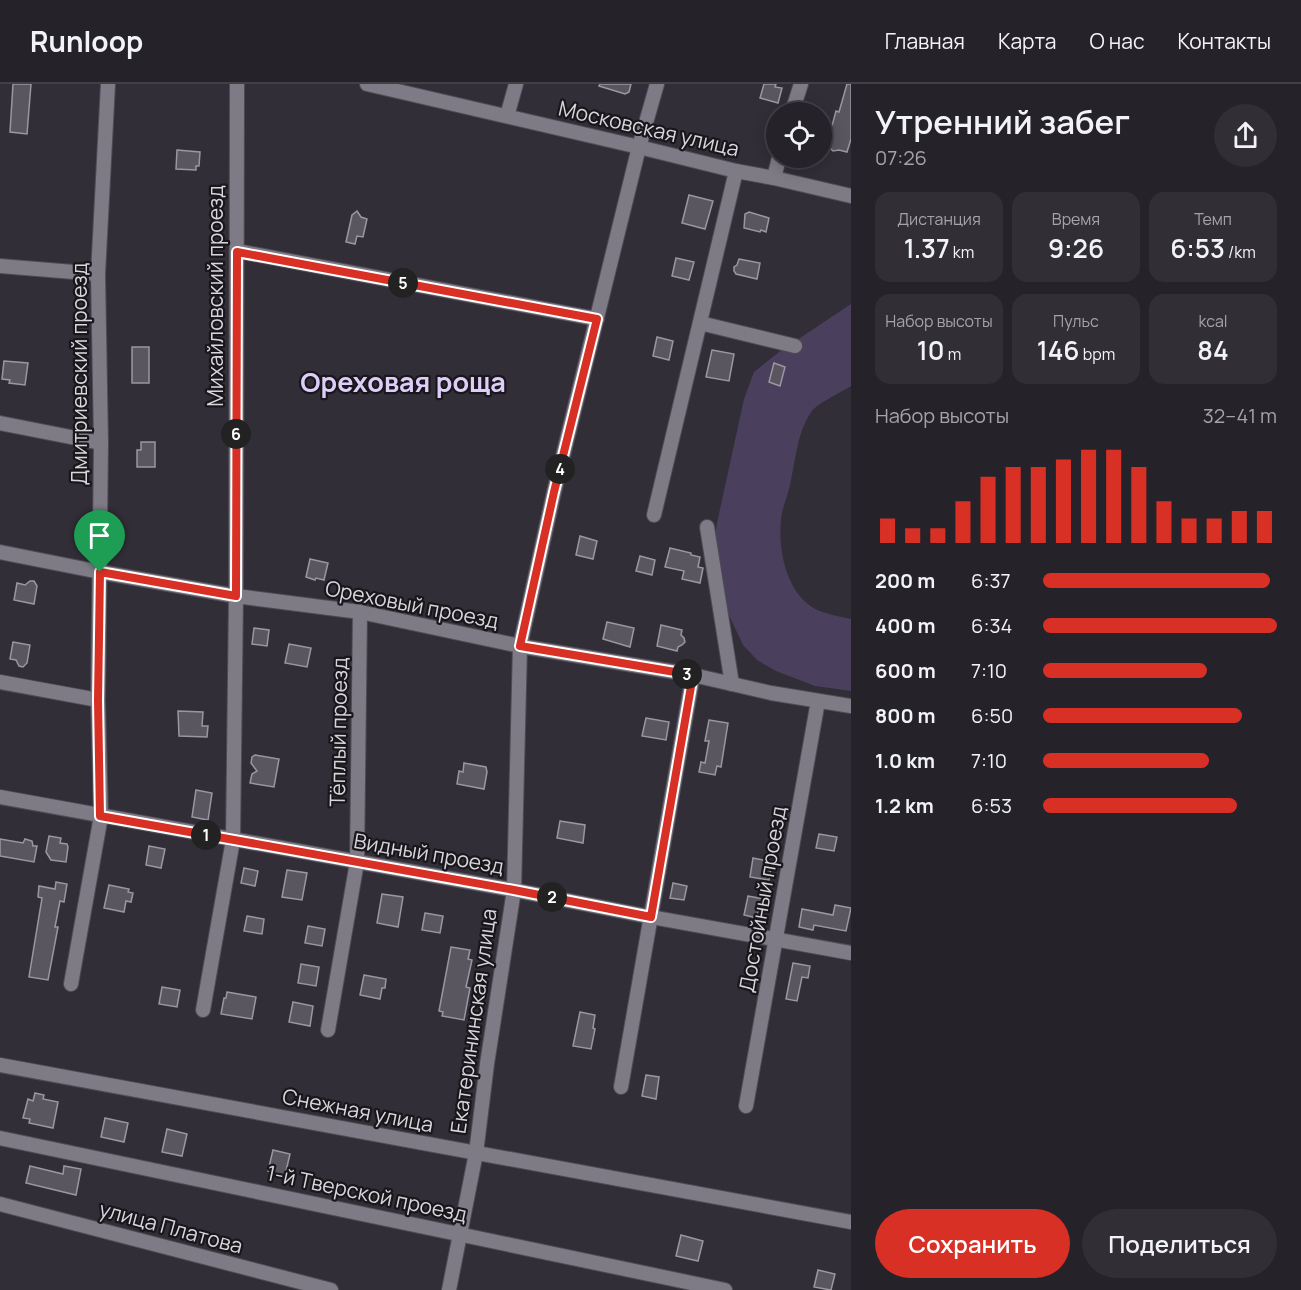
<!DOCTYPE html>
<html lang="ru">
<meta charset="utf-8">
<style>
body{margin:0;font-family:Manrope,sans-serif;background:#312f35;color:#f1f3f6;height:100vh;display:flex;flex-direction:column;font-size:22px;white-space:nowrap}
*{box-sizing:border-box;margin:0}
p{font-size:20px;color:#a3a4a8}
.icon{flex:none;width:33px;height:33px;fill:none;stroke:currentColor;stroke-width:2;stroke-linecap:round;stroke-linejoin:round}
.map{position:relative;flex:1;overflow:hidden}
.sheet{display:flex;flex-direction:column;background:#252229;width:450px}
.sheet>*{flex:none}
.controls{position:absolute;left:766px;top:18px;display:grid;gap:12px}
.controls a{display:grid;place-items:center;width:66px;height:66px;border-radius:50%;background:#252229;box-shadow:0 3px 15px #0003,0 0 0 2px #423f46;font-size:30px}
.pin{position:absolute;display:grid;place-items:center;width:51px;height:51px;color:#fff;margin:-62px -26px;border-radius:50% 50% 50% 0;rotate:-45deg;box-shadow:0 0 6px #0007}
.pin .icon{rotate:45deg}
.km{position:absolute;width:30px;height:30px;margin:-15px;border-radius:50%;background:#222;color:#fff;font-size:16px;line-height:30px;text-align:center}
.round{display:grid;place-items:center;flex:none;width:63px;height:63px;border-radius:32px;background:#312f35}
.overview{display:flex;align-items:center;justify-content:space-between;height:102px;padding:0 24px}
h1{font-size:33px;font-weight:600;line-height:45px}
.figures{display:grid;grid-template-columns:repeat(3,1fr);gap:9px;height:102px;padding:6px 24px}
.figures div{display:grid;align-content:center;border-radius:15px;background:#312f35;text-align:center}
.figures b{font-size:26px;font-weight:600}
.figures small{font-size:16px;font-weight:400}
.figures p{font-size:16px}
.chart{height:168px;padding:12px 24px}
.chart p{display:flex;justify-content:space-between}
.chart svg{width:100%;height:108px;margin-top:6px;stroke:#d93025;stroke-width:6}
.button{display:flex;gap:12px;margin-top:auto;padding:12px 24px}
.button a{flex:1;height:69px;border-radius:36px;background:#d93025;color:#fff;font-size:24px;font-weight:600;line-height:69px;text-align:center}
.button a+a{background:#312f35;color:#f1f3f6}
ul{padding:0 24px;list-style:none;font-size:20px}
li{display:grid;grid-template-columns:96px 72px 1fr;align-items:center;height:45px}
li i{height:15px;border-radius:8px;background:#d93025}
header{display:flex;align-items:center;gap:36px;box-sizing:border-box;height:84px;padding:0 30px;background:#252229;border-bottom:2px solid #423f46}
header strong{font-size:28px}
nav{display:flex;gap:33px;margin-inline-start:auto;font-size:21px}
main{display:flex;flex:1;min-height:0}
.map>svg:first-child{display:block}
.green{fill:#4a3f5d}
.building{fill:#595660;stroke:#9a97a2;stroke-width:1.5}
.lines{fill:none;stroke-linecap:round;stroke-linejoin:round}
.minor-casing{stroke:#4e4c54;stroke-width:16}
.minor{stroke:#7e7b86;stroke-width:14}
.route-casing{stroke:#fff;stroke-width:12}
.route{stroke:#d93025;stroke-width:8}
.labels{text-anchor:middle;dominant-baseline:central;stroke-width:4.5;stroke-linejoin:round;paint-order:stroke}
.street-label{font-size:21px;fill:#d8d6dc;stroke:#19171b}
.district-label{font-size:27px;font-weight:bold;fill:#ddcef9;stroke:#19171b}
</style>
<header>
<strong>Runloop</strong>
<nav><a>Главная</a><a>Карта</a><a>О нас</a><a>Контакты</a></nav>
</header>
<main>
<div class="map">
<svg width="851" height="1206" viewBox="0 0 851 1206">
<rect width="100%" height="100%" fill="#312e37"/>
<path class="green" d="M851,220V302C842,308 818,319 812,327C798,346 796,373 791,396C789,410 782,422 781,436C778,465 786,506 812,523C823,530 838,532 851,535V607L815,602L776,587L757,576L743,561L724,521L714,459L717,439L744,315L754,288L779,268Z"/>
<g class="building">
<path d="M13,0H31L27,50L10,48Z"/>
<path d="M600,0H631L629,8L625,10L599,2Z"/>
<path d="M764,0H776L775,3L782,4L778,19L760,14Z"/>
<path d="M847,0H851V55L847,68L839,66L833,67L829,63L831,54L829,53L836,27L839,28Z"/>
<path d="M177,66L200,68L199,82H196V86L176,85Z"/>
<path d="M689,111L713,117L705,145L682,139Z"/>
<path d="M357,127L361,133L367,135L363,153L357,152L355,160L346,158L352,131Z"/>
<path d="M749,128L769,134L766,148L761,146L760,148L744,144L745,130Z"/>
<path d="M676,174L694,178L689,196L672,192Z"/>
<path d="M739,175L760,179L757,195L736,190L734,187V183L737,181Z"/>
<path d="M657,253L673,257L669,276L653,272Z"/>
<rect x="132" y="263" width="17" height="36"/>
<path d="M712,266L734,270L729,297L706,293Z"/>
<path d="M4,277L28,279L25,301L9,299L10,296L2,295Z"/>
<path d="M774,279L785,283L780,302L769,298Z"/>
<path d="M141,358H155V383H137V366H141Z"/>
<path d="M580,452L597,457L593,475L576,471Z"/>
<path d="M670,464L691,469V471L700,473L698,483L703,484L700,499L682,495L684,487L665,483Z"/>
<path d="M640,472L655,476L652,491L636,487Z"/>
<path d="M310,475L328,479L324,496L316,494L315,496L306,493Z"/>
<path d="M30,497H34L37,502L34,520L14,516L17,499L25,501Z"/>
<path d="M607,538L634,544L630,563L603,555Z"/>
<path d="M661,541L682,546L681,551L684,554L685,558L682,561L678,563L677,567L657,562Z"/>
<path d="M254,544L269,546L267,562L252,560Z"/>
<path d="M13,558L30,561L27,579L23,583L19,582L16,576L10,575Z"/>
<path d="M289,560L311,564L307,583L285,579Z"/>
<path d="M178,627L203,628L202,642H208L207,653L179,652Z"/>
<path d="M646,634L669,638L666,656L642,652Z"/>
<path d="M709,636L728,639L721,683L717,682L715,691L699,688L701,678L705,679L709,657H705Z"/>
<path d="M255,671L279,675L274,703L250,699L252,690L257,687L251,679L252,673Z"/>
<path d="M464,679L486,683L487,688L484,705L457,700L459,687L463,688Z"/>
<path d="M196,706L212,709L208,736L192,733Z"/>
<path d="M560,737L585,741L583,759L557,754Z"/>
<path d="M819,750L837,753L834,767L816,764Z"/>
<path d="M49,752L61,754L60,759L67,760L68,763L66,778L51,776L46,768Z"/>
<path d="M0,755L23,759L25,755L32,757L33,762H37L34,778L0,772Z"/>
<path d="M149,762L165,765L161,784L146,781Z"/>
<path d="M753,774L772,778L769,796L750,793Z"/>
<path d="M244,784L258,787L255,802L241,799Z"/>
<path d="M287,786L307,789L302,816L282,813Z"/>
<path d="M56,798L67,800L64,818L60,817L55,843H58L48,896L29,893L42,814L38,813L39,802L55,805Z"/>
<path d="M673,799L687,802L684,816L670,814Z"/>
<path d="M109,801L129,805L128,808L133,809L131,818L126,817L124,828L104,824Z"/>
<path d="M382,810L403,813L398,843L377,839Z"/>
<path d="M748,812L764,815L762,828L758,827L757,834L744,831Z"/>
<path d="M835,821L851,824L846,847L814,841L813,846L799,843L802,825L833,831Z"/>
<path d="M425,829L443,832L440,849L422,846Z"/>
<path d="M247,832L264,835L262,850L244,847Z"/>
<path d="M308,842L325,845L322,862L305,859Z"/>
<path d="M451,863L470,866L468,875L472,876L466,903L470,904L464,936L442,932L443,928L439,927Z"/>
<path d="M793,879L810,882L808,894L802,893L797,917L786,915Z"/>
<path d="M301,880L319,883L316,902L298,899Z"/>
<path d="M364,891L386,895L385,904H382L380,915L360,911Z"/>
<path d="M162,903L180,906L177,923L159,920Z"/>
<path d="M227,908L256,913L252,935L221,930L224,914H226Z"/>
<path d="M293,918L313,922L310,942L289,938Z"/>
<path d="M580,928L595,931L593,944L595,945L591,965L573,962Z"/>
<path d="M646,991L659,993L656,1015L642,1012Z"/>
<path d="M35,1009L44,1011L43,1015L58,1018L53,1044L29,1039L30,1035L23,1034L28,1015L33,1017Z"/>
<path d="M105,1034L128,1039L124,1058L101,1053Z"/>
<path d="M167,1045L187,1050L182,1072L162,1068Z"/>
<path d="M273,1066L290,1070L285,1091L268,1087Z"/>
<path d="M30,1082L63,1090L64,1082L81,1085L76,1111L26,1099Z"/>
<path d="M681,1151L703,1157L698,1177L676,1172Z"/>
<path d="M818,1186L835,1190L831,1206L814,1203Z"/>
</g>
<g class="lines">
<defs>
<g id="minor">
<path d="M367,0L639,63L736,87L774,94L851,112"/>
<path d="M792,28L801,0"/>
<path d="M507,32L516,0"/>
<path d="M774,94L779,74"/>
<path d="M237,167L597,235"/>
<path d="M0,182L98,190"/>
<path d="M700,239L795,262"/>
<path d="M0,339L101,359"/>
<path d="M654,431L736,87"/>
<path d="M707,443L732,600"/>
<path d="M0,468L100,488L236,512L360,528L520,562L693,591L771,609L851,622"/>
<path d="M0,598L98,616"/>
<path d="M0,713L514,806L651,833L851,869"/>
<path d="M71,900L101,732L98,616L101,359L98,190L108,0"/>
<path d="M203,926L233,756L236,512L237,0"/>
<path d="M328,946L357,778L360,528"/>
<path d="M0,981L851,1138"/>
<path d="M621,1003L693,591"/>
<path d="M746,1022L818,617"/>
<path d="M0,1054L725,1206"/>
<path d="M0,1120L331,1206"/>
<path d="M449,1206L476,1069L487,980L514,806L520,562L554,408L639,63L657,0"/>
</g>
</defs>
<use href="#minor" class="minor-casing"/>
<use href="#minor" class="minor"/>
</g>
<g class="lines">
<defs>
<path id="route" d="M237,168L597,235L554,408L520,562L693,591L651,833L514,806L100,732L98,616L100,488L236,512Z"/>
</defs>
<use href="#route" class="route-casing"/>
<use href="#route" class="route"/>
</g>
<g class="labels">
<g class="street-label">
<text transform="translate(649 44) rotate(13)">Московская улица</text>
<text transform="translate(215 212) rotate(-90)">Михайловский проезд</text>
<text transform="translate(79 290) rotate(-90)">Дмитриевский проезд</text>
<text transform="translate(412 520) rotate(11)">Ореховый проезд</text>
<text transform="translate(338 648) rotate(-89)">Тёплый проезд</text>
<text transform="translate(429 769) rotate(10)">Видный проезд</text>
<text transform="translate(762 815) rotate(-80)">Достойный проезд</text>
<text transform="translate(473 937) rotate(-82)">Екатерининская улица</text>
<text transform="translate(358 1026) rotate(11)">Снежная улица</text>
<text transform="translate(367 1109) rotate(12)">1-й Тверской проезд</text>
<text transform="translate(171 1143) rotate(15)">улица Платова</text>
</g>
<g class="district-label">
<text x="403" y="297">Ореховая роща</text>
</g>
</g>
</svg>
<div class="controls">
<a><svg class="icon" aria-label="locate" viewBox="0 0 24 24"><circle cx="12" cy="12" r="6"/><path d="M12 2v4M12 18v4M2 12h4M18 12h4"/></svg></a>
</div>
<div class="pin" style="left:100px;top:488px;background:#1e9e55"><svg class="icon" aria-label="arrive" viewBox="0 0 24 24"><path d="M6 21V4h12l-3 4 3 4H6"/></svg></div>
<b class="km" style="left:206px;top:751px">1</b>
<b class="km" style="left:552px;top:813px">2</b>
<b class="km" style="left:687px;top:590px">3</b>
<b class="km" style="left:560px;top:385px">4</b>
<b class="km" style="left:403px;top:199px">5</b>
<b class="km" style="left:236px;top:350px">6</b>
</div>
<section class="sheet">
<div class="overview"><div><h1>Утренний забег</h1><p>07:26</p></div><a class="round"><svg class="icon" aria-label="share" viewBox="0 0 24 24"><path d="M12 15V3M7 8l5-5 5 5M5 13v7h14v-7"/></svg></a></div>
<div class="figures">
<div><p>Дистанция</p><b>1.37<small> km</small></b></div>
<div><p>Время</p><b>9:26</b></div>
<div><p>Темп</p><b>6:53<small> /km</small></b></div>
</div>
<div class="figures">
<div><p>Набор высоты</p><b>10<small> m</small></b></div>
<div><p>Пульс</p><b>146<small> bpm</small></b></div>
<div><p>kcal</p><b>84</b></div>
</div>
<div class="chart"><p><span>Набор высоты</span>32–41 m</p>
<svg viewBox="0 0 160 44" preserveAspectRatio="none"><path d="M5 44V34M15 44V38M25 44V38M35 44V27M45 44V17M55 44V13M65 44V13M75 44V10M85 44V6M95 44V6M105 44V13M115 44V27M125 44V34M135 44V34M145 44V31M155 44V31"/></svg>
</div>
<ul>
<li><b>200 m</b>6:37<i style="width:97%"></i></li>
<li><b>400 m</b>6:34<i style="width:100%"></i></li>
<li><b>600 m</b>7:10<i style="width:70%"></i></li>
<li><b>800 m</b>6:50<i style="width:85%"></i></li>
<li><b>1.0 km</b>7:10<i style="width:71%"></i></li>
<li><b>1.2 km</b>6:53<i style="width:83%"></i></li>
</ul>
<div class="button"><a>Сохранить</a><a>Поделиться</a></div>
</section>
</main>
